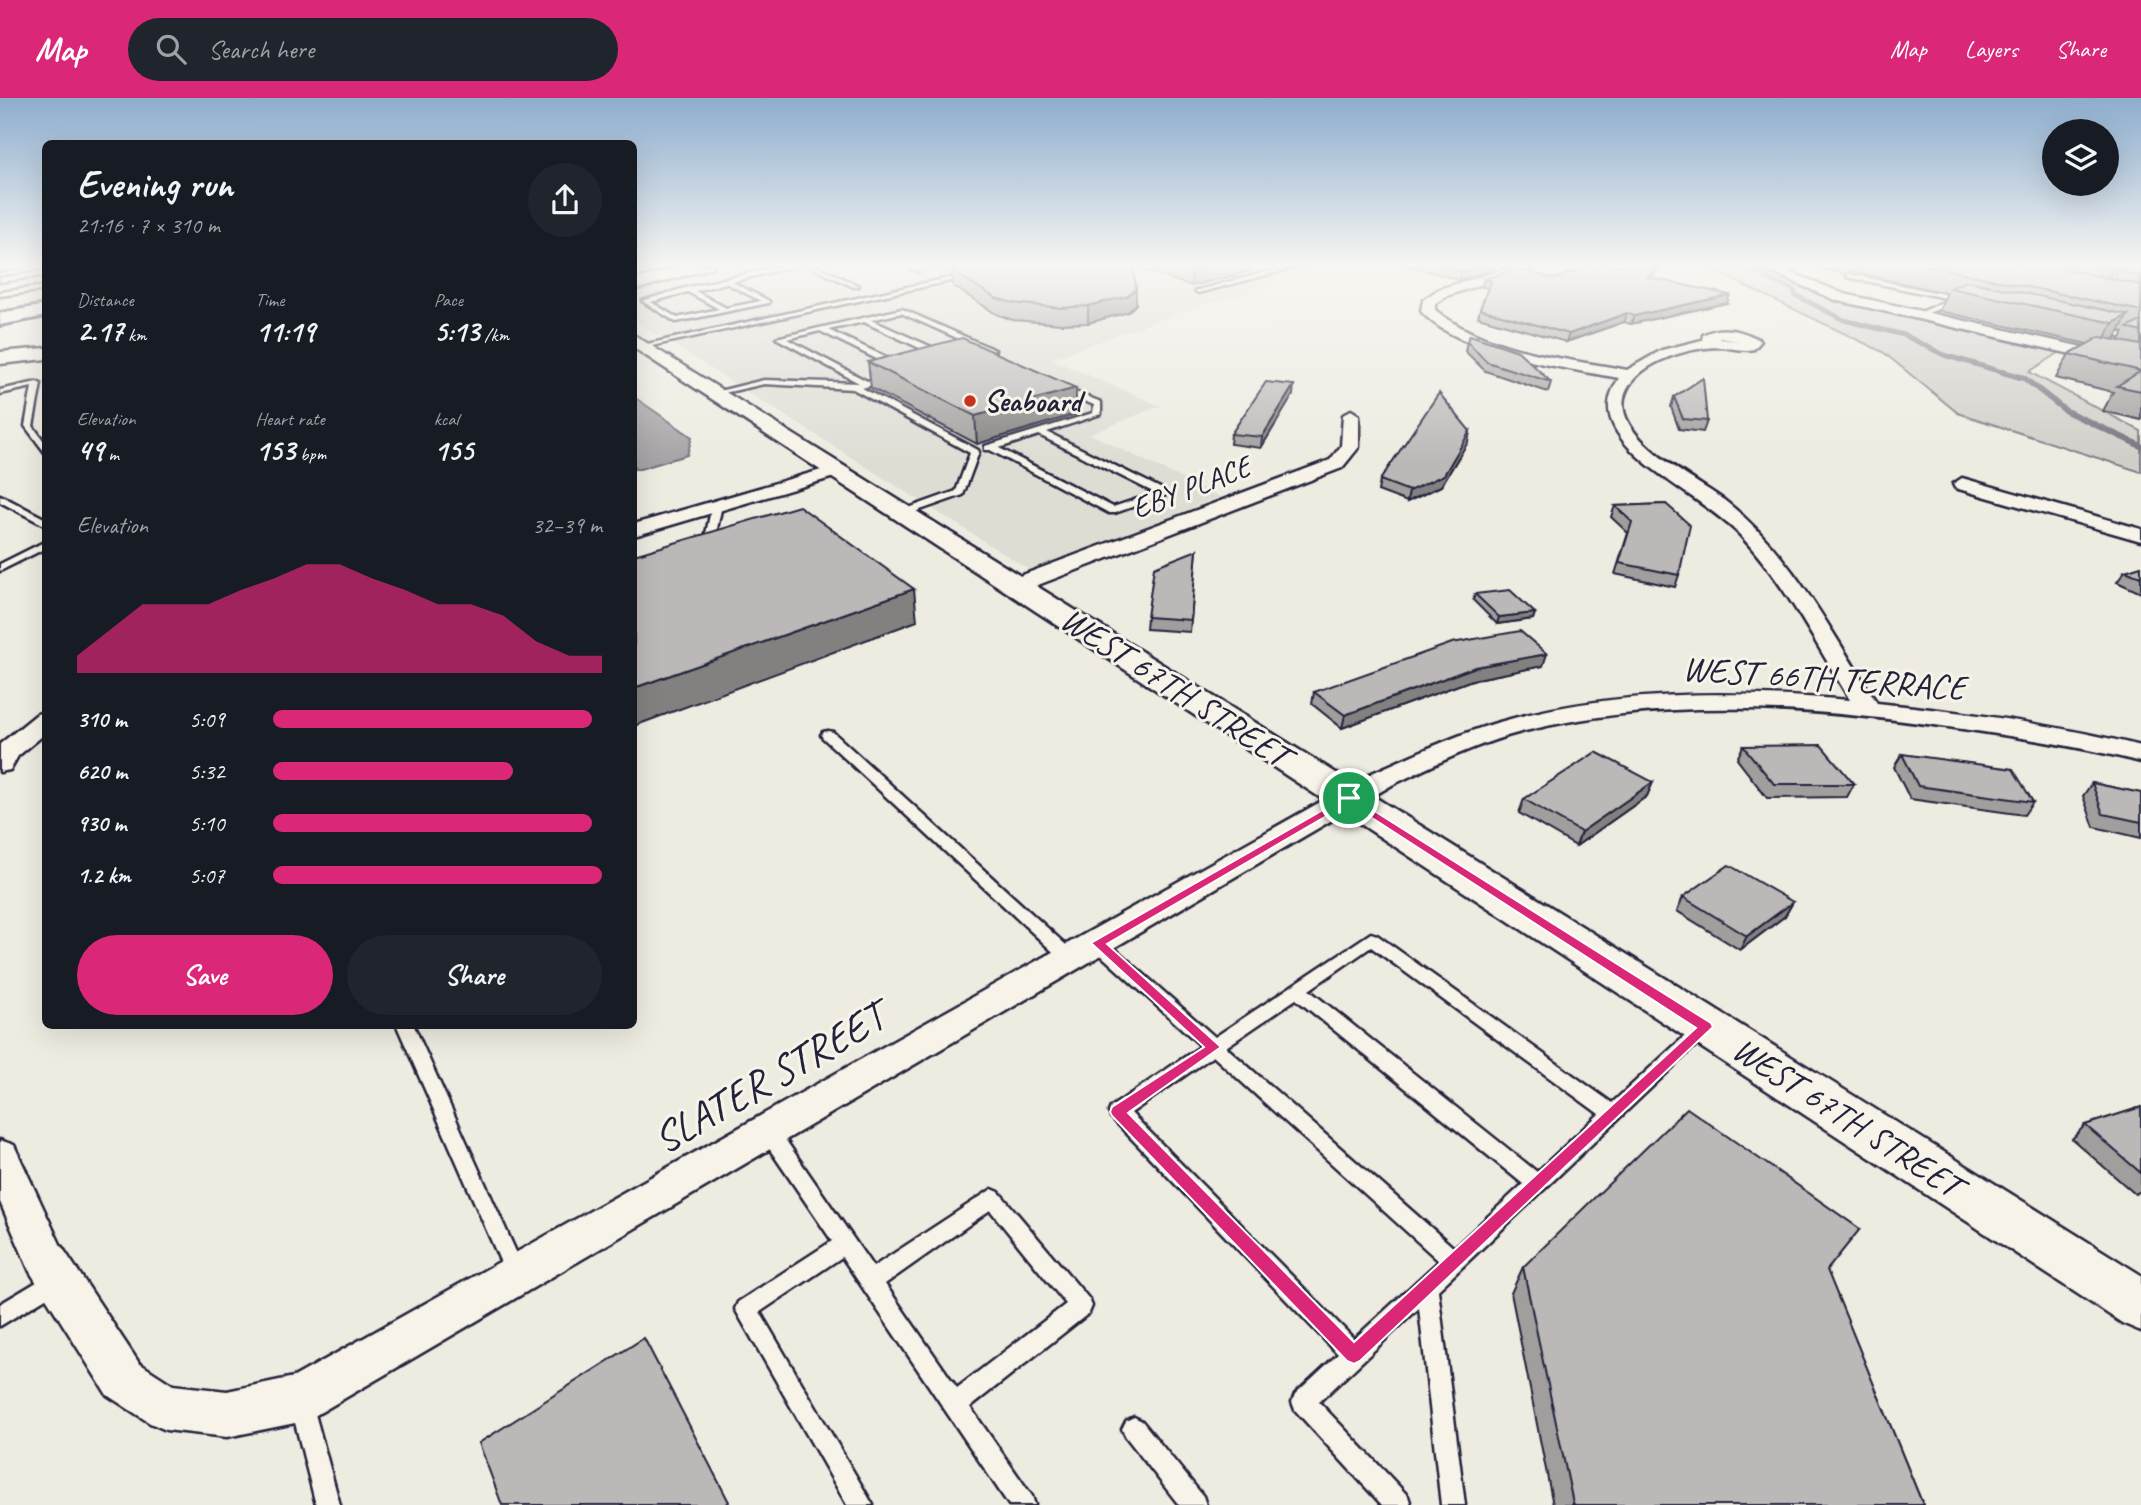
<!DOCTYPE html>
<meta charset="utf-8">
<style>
body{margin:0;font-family:Caveat,sans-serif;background:#20242c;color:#f1f3f6;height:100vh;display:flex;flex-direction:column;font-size:26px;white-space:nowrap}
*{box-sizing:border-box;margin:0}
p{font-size:23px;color:#9ea1a6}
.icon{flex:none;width:38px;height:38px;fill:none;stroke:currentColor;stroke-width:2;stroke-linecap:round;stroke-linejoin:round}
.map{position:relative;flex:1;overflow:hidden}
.details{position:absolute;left:42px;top:42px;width:595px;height:889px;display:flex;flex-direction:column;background:#171b24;border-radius:10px;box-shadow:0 7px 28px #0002}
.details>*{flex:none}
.controls{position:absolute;left:2042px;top:21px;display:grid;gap:14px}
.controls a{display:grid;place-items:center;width:77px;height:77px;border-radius:50%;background:#171b24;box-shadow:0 7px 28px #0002;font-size:35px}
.pin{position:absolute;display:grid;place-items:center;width:60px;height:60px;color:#fff;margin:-30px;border:4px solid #fff;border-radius:50%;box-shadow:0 2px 7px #0007}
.round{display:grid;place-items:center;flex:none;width:74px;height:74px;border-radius:37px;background:#20242c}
.head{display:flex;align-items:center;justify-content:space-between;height:119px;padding:0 35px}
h1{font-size:38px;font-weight:600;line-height:52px}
.metrics{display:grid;grid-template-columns:repeat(3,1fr);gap:10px;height:119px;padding:7px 35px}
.metrics div{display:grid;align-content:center}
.metrics b{font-size:30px;font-weight:600}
.metrics small{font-size:19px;font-weight:400}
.metrics p{font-size:19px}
.chart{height:196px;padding:14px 35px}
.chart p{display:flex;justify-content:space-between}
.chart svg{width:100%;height:126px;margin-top:7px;fill:#db2777;opacity:.7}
.cta{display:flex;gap:14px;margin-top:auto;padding:14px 35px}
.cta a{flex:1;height:80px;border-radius:42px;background:#db2777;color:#fff;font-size:28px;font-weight:600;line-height:80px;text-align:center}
.cta a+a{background:#20242c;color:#f1f3f6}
ul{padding:0 35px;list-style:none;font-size:23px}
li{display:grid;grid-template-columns:112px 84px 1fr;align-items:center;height:52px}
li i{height:18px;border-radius:9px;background:#db2777}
header{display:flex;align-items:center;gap:42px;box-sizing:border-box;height:98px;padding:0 35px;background:#db2777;color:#fff}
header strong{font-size:33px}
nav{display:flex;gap:38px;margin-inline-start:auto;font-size:24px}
.search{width:490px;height:63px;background:#20242c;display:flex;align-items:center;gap:18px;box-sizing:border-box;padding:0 24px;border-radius:38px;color:#9ea1a6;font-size:26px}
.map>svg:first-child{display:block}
.built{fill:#dfdcd4}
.green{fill:#d1cdc9;stroke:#7a7882;stroke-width:2}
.water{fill:#a6a3a6;stroke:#716f7b;stroke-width:2}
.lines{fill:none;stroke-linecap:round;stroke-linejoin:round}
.stream-far1{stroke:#716f7b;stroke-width:5}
.stream{stroke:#716f7b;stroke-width:6}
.service-casing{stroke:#22223b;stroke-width:5}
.minor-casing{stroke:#22223b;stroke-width:5}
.tertiary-casing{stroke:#22223b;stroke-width:5}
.motorway-casing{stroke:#22223b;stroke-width:6}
.service{fill:#f7f3e8;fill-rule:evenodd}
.minor{fill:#f7f3e8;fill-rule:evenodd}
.tertiary{fill:#f7f3e8;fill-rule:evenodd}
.motorway{fill:#f7f3e8;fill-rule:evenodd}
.wall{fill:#a19e9d;stroke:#22223b;stroke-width:2;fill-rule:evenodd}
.shaded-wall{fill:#838180;stroke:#22223b;stroke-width:2}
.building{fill:#bbb8b7;stroke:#22223b;stroke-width:2}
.route{fill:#db2777;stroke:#fff;stroke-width:2;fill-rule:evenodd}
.poi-dot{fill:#c8321e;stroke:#f7f3e8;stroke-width:2.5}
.labels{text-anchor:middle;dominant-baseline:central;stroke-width:6;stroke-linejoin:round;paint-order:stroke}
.far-poi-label{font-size:30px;font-weight:bold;fill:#22223b;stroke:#f7f3e8;text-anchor:start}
.far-street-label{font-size:30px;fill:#22223b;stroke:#f7f3e8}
.street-label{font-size:35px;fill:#22223b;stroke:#f7f3e8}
.near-street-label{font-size:42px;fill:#22223b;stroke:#f7f3e8}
</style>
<header>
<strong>Map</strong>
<div class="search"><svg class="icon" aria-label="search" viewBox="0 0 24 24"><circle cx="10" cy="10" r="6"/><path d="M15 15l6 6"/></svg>Search here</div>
<nav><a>Map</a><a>Layers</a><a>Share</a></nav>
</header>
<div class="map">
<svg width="2141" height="1407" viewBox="0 0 2141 1407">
<rect width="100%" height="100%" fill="#eeebe1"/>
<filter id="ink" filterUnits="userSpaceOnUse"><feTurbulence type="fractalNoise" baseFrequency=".0143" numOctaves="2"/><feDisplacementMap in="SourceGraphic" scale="14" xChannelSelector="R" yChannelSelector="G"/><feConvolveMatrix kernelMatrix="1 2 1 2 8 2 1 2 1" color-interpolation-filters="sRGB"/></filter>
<g filter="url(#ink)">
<path class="built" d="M689,167H1343L1181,214L1051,261L1160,308L1090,336L1220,399L1031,473L634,222V181Z"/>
<path class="green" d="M1702,167H1747L1820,197L1889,215L2062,253L2029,274L2141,333V374L1958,315L1883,254Z"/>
<path class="water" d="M634,299L692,339L687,357L640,371H634Z"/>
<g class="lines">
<path class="stream-far1" d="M1736,167L1794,192L1795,197L1844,222L1904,237L1944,257L2009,276"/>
<path class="stream" d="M2003,274L2024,280L2066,313L2141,348"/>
<defs>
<g id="service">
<path d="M12,167H30L0,173V169Z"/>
<path d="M785,167H797L732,184L769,203V205L676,224L642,203L685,190ZM726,185L761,203L726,210L695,193ZM688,194L719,211L677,220L651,204Z"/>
<path d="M806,167H815L859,188L854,189Z"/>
<path d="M904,167H941L917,173Z"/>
<path d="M1292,167H1304L1198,195L1195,193Z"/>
<path d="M46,173V177L0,184V180Z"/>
<path d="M1849,176L1962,200L1965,202L1957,203L1919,219L1917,216L1950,201L1847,179Z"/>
<path d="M953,179L955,182L642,250L638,248Z"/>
<path d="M46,188V192L0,198V194Z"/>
<path d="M902,211L995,252L972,259V255L984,252L901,215L871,222L945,255V259H939L864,224L828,232L901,266V270H895L820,233L787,241L867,283L890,278V282L862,290L978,352L979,354L963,397L906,417H900V413L956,393L970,355L853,291L764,286L715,297L711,295L764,282L859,285L776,240Z"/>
<path d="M2098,230L2141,240V244L2096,233Z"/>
<path d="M37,284L41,286L33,328L46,346V356L25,328L32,289L0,296V292Z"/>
<path d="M1060,288L1101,304V316L1047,334L1166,393V397L1115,415H1109L990,352H985V348L1093,315L1094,307L1057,292L1056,290ZM1039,337L1155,395L1113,409L999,350Z"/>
<path d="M0,397L46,421V428L0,404Z"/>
<path d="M717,404L722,407L713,450L708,453L703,450L712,407Z"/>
<path d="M46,443V450L0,473V466Z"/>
<path d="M828,633L833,634L1077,857L1079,861L1077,865L1071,867L1065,865L823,640L821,637L823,634Z"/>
<path d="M1371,835L1377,837L1612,1005L1699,925L1705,923L1711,925L1714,930L1438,1192L1465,1407H1441L1419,1210L1319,1304L1408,1398L1411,1407H1382L1295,1312L1292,1304L1295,1296L1338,1256L1111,1019L1109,1014L1111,1009L1201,948L1092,849L1090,845L1092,841H1104L1215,939ZM1371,849L1599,1016L1537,1074L1309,892ZM1296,901L1523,1086L1454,1150L1226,949ZM1213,958L1439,1163L1354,1241L1131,1015Z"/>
<path d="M397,928H414L526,1176L523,1183L516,1186L509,1183Z"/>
<path d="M769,1026L776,1028L873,1169L992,1091L999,1094L1089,1201L1092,1208L1089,1215L970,1309L1032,1398L1035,1407H1009L842,1159L760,1214L873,1407H847L735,1211L738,1204L832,1143L762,1040L760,1034L762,1028ZM990,1112L1066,1206L957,1290L885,1186Z"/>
<path d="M57,1172L64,1175L68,1182L64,1189L0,1228V1206Z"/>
<path d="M301,1294L309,1297L312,1305L340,1407H316L290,1305L293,1297Z"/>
<path d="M1134,1319L1142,1323L1203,1398L1206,1407H1179L1126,1339L1122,1331L1126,1323Z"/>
</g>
<g id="minor">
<path d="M1520,167H1541L1449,197L1435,206V212C1487,254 1563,260 1627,272L1662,252L1702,242L1703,237C1721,227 1741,232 1758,241L1760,244L1754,251C1742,254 1730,249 1717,249C1687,250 1632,265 1624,300C1615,341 1696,381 1724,402C1791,454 1831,534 1877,605C1965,614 2054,626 2141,648V664C2077,648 2013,638 1948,629C1809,609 1662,599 1525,633C1478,645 1435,666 1392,687L316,1317L300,1324L227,1339L166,1332L150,1325L107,1297L30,1174L0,1104V1042L14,1047L60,1146L139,1265L173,1287L227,1293L294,1279L1372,675C1413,657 1453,638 1496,625C1610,591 1733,593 1850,602C1816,546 1785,485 1740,437C1707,403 1639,371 1617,334C1605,314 1607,299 1619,280C1565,270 1458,256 1421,213L1423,202L1439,191ZM1719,240L1739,243L1720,241Z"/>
<path d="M1756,167H1774L1844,196L2141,262V272L1835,202Z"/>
<path d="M2050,167H2077L2141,180V188Z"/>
<path d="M1351,312L1359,317V349L1342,370L1025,492H1009L1006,487L1009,482L1330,362L1341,348L1343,317Z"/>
<path d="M835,368L841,369L844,373L841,377L634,438V426Z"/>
<path d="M1962,380L2141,431V443L1955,390L1953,386Z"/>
<path d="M46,613V635L18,658L10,672L0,674V646L37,616Z"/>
</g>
<g id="tertiary">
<path d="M687,167H713L711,170L634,192V182Z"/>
<path d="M634,237L2141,1177V1233L2122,1225L634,250Z"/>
<path d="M46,250V261L0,266V254Z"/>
</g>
<g id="motorway">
<path d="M634,167H648L634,174Z"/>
<path d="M46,207V218L0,227V215Z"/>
</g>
</defs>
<use href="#service" class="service-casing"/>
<use href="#minor" class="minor-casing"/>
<use href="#tertiary" class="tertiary-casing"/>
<use href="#motorway" class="motorway-casing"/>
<use href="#service" class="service"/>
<use href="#minor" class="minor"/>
<use href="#tertiary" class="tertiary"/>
<use href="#motorway" class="motorway"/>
</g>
<g class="wall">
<path d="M960,167H1251V173L1191,188L1133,168L1136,191V206L1128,214L1088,225L1061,226L1013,222L996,216L953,188L952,173Z"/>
<path d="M1406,167H1493L1492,172L1459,182Z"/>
<path d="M1590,167H1662L1651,180L1727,205L1631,226L1624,224L1566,244L1478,219L1480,211L1488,190L1482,189L1484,181H1556Z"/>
<path d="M1807,167H2141V322L2103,313L2113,294L2056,280L2069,256L2087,246L1939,213L1947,195L1850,173L1846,176ZM2113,172L2118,173L2113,181L2109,180ZM2119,233L2124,234L2120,243L2113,242Z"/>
<path d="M1467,243L1551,284L1548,294L1485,273L1465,253Z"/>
<path d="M868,264L1076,290V316L977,346L871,290Z"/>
<path d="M1293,297L1261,350L1230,346L1231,336Z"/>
<path d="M1674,299L1707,323L1703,334L1679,331L1671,309Z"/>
<path d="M1470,333L1468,344L1441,388L1407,404L1378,393L1380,382Z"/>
<path d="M1666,406L1679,477L1675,489L1615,476L1628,435L1611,419L1615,408Z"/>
<path d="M1197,452L1190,534L1146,531L1147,519Z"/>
<path d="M2141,468V495L2117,484L2125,473Z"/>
<path d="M1475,496L1535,515L1533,521L1497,526L1473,502Z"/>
<path d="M1543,568L1472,582L1342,630L1312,606L1314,594Z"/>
<path d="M1743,648L1854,686L1847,699L1767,700L1737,661Z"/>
<path d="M1902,656L2033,704L2024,717L1910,701L1894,669Z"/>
<path d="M1653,684L1647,698L1576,748L1519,715L1524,701Z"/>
<path d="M2092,685L2141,695V740L2094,729L2083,698Z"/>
<path d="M1683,799L1793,804L1785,818L1740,852L1677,813Z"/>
<path d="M2141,1009V1093L2135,1096L2072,1041L2085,1027Z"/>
<path d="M1523,1169L1827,1173L1923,1407H1553L1511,1195Z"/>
</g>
<g class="shaded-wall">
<path d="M1212,167H1251V173L1191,188L1192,172Z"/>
<path d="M1484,167H1493L1492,172L1459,182L1461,174Z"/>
<path d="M1658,167H1662L1645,187L1647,179Z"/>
<path d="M1849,167H1852L1850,173L1846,176Z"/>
<path d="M2108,167H2115L2107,183L2091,191L2101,170Z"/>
<path d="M1136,191V206L1128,214L1088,225V208Z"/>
<path d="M1730,197L1727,205L1631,226L1634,218Z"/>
<path d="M1627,215L1624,224L1566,244L1569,236Z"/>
<path d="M2128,217L2115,241L2100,249L2113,225Z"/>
<path d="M1294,287L1293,297L1261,350L1262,339Z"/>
<path d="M1076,290V316L977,346L975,318Z"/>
<path d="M1470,333L1468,344L1441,388L1407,404L1409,393Z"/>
<path d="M914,491L917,523L634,628V590Z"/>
<path d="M1535,515L1533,521L1497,526L1499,519Z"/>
<path d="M1547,556L1543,568L1472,582L1342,630L1345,617L1475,569Z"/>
<path d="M1653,684L1647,698L1576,748L1581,734Z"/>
<path d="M1793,804L1785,818L1740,852L1747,838Z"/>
</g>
<g class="building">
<path d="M960,167H1133L1136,191L1128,198L1088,208L1061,210L1013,205L996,200L952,173Z"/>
<path d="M1178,167H1212L1192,172Z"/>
<path d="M1436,167H1484L1461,174Z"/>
<path d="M1590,167H1658L1647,179L1730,197L1634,218L1627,215L1569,236L1480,211L1491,183L1484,181L1516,171L1556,181Z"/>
<path d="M1925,167H2045L2141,187V213Z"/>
<path d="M2086,167H2108L2101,170Z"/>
<path d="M2128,167H2141V178L2117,173Z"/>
<path d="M1967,183L2128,217L2113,225L1950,190Z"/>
<path d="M2141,223V234L2127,230Z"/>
<path d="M1470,237L1518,253L1551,284L1487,264L1467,243Z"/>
<path d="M2100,239L2141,247V293L2117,288L2141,273L2069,256Z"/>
<path d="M962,240L1076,290L975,318L868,264Z"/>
<path d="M1703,280L1707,323L1683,321L1674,299Z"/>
<path d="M1266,284L1294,287L1262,339L1231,336Z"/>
<path d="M1439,295L1470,333L1444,377L1409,393L1380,382Z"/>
<path d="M1666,406L1690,427L1679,477L1619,465L1632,424L1615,408Z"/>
<path d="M799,408L914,491L634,590V457Z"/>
<path d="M1197,452L1191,522L1147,519L1154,469Z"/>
<path d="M2141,468V479L2125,473Z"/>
<path d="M1510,492L1535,515L1499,519L1475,496Z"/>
<path d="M1520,533L1547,556L1475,569L1345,617L1314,594L1452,545Z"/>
<path d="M1821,647L1854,686H1774L1743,648Z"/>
<path d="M1596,654L1653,684L1581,734L1524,701Z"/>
<path d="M1902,656L2013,671L2033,704L1918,688Z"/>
<path d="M2092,685L2141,695V724L2103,716Z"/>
<path d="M1729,767L1793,804L1747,838L1683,799Z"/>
<path d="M2141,1009V1075L2085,1027Z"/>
<path d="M1687,1010L1860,1131L1827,1172L1923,1407H1575L1573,1405L1523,1169Z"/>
<path d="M644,1240L729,1404L725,1407H502L479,1345Z"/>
</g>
</g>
<linearGradient id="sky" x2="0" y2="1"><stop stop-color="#8dadce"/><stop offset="0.46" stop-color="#f7f6f2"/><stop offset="1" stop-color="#f7f6f2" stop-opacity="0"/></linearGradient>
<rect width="2141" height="364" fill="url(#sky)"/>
<path class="route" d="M1349,697L1711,925L1713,929L1360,1263L1354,1266L1347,1263L1112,1018L1110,1014L1112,1009L1204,949L1091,845ZM1349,705L1696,930L1354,1244L1128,1015L1221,949L1107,846Z"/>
<circle class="poi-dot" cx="970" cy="303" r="7"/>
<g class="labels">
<g class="far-poi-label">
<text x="984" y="303">Seaboard</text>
</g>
<g class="far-street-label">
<text transform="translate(1191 389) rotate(-21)">EBY PLACE</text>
</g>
<g class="street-label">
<text transform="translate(1824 580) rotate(4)">WEST 66TH TERRACE</text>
<text transform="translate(1175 589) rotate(33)">WEST 67TH STREET</text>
<text transform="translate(1847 1019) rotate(33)">WEST 67TH STREET</text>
</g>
<g class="near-street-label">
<text transform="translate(769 980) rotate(-30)">SLATER STREET</text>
</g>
</g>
</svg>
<div class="controls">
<a><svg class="icon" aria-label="layers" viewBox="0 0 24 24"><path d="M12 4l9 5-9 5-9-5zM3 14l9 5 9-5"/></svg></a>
</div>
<div class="pin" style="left:1349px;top:700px;background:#1e9e55"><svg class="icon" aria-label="arrive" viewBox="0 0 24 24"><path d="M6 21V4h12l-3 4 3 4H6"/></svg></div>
<section class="details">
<div class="head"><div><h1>Evening run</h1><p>21:16 · 7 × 310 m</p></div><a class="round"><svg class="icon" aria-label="share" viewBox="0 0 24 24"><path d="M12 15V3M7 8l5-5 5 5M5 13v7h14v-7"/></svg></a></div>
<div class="metrics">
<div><p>Distance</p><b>2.17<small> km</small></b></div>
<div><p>Time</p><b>11:19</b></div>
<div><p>Pace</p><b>5:13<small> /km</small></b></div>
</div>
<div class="metrics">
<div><p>Elevation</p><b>49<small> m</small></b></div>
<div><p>Heart rate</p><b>153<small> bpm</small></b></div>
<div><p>kcal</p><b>155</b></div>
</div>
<div class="chart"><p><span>Elevation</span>32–39 m</p>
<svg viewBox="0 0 160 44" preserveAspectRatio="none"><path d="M0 44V38L10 29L20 20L30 20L40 20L50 15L60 11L70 6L80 6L90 11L100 15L110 20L120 20L130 24L140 33L150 38L160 38V44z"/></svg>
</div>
<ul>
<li><b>310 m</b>5:09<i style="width:97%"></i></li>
<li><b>620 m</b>5:32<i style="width:73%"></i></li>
<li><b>930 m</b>5:10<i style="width:97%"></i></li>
<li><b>1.2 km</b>5:07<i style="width:100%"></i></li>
</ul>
<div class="cta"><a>Save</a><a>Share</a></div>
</section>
</div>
